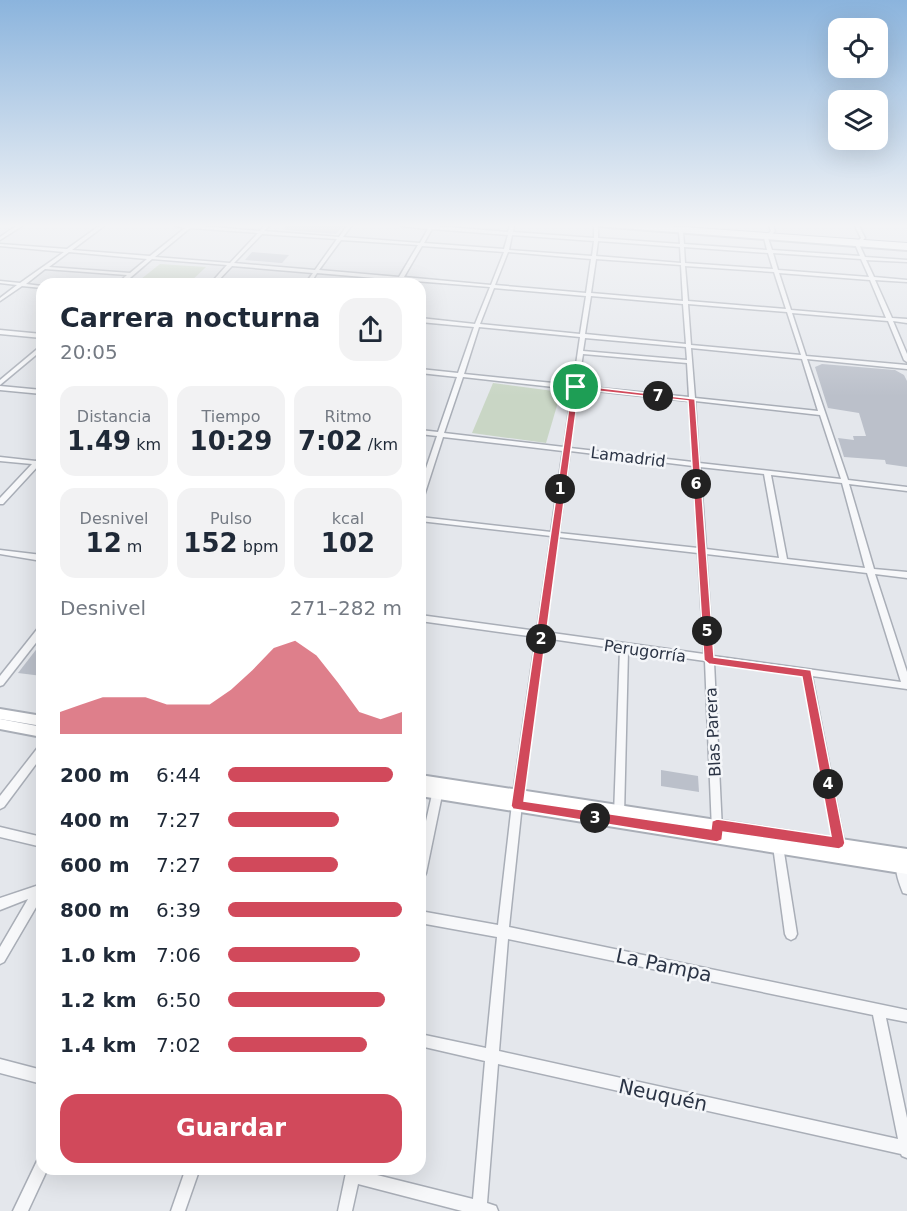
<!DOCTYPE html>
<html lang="es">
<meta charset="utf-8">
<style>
body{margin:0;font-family:"DejaVu Sans",sans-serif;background:#f2f2f3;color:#1f2937;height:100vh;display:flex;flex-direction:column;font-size:22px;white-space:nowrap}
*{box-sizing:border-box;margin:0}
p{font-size:20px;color:#747a83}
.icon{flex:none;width:33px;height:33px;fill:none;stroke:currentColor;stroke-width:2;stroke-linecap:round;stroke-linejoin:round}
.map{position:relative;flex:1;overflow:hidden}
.details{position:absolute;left:36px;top:278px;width:390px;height:897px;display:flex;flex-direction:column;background:#fff;border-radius:18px;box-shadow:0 6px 24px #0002}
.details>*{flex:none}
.controls{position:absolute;left:828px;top:18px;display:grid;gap:12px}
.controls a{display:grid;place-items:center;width:60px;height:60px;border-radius:12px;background:#fff;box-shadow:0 6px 24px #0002;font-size:30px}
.pin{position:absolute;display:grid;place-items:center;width:51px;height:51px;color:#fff;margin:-26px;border:3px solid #fff;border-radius:50%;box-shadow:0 2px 6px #0007}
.km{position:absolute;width:30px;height:30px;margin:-15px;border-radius:50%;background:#222;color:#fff;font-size:16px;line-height:30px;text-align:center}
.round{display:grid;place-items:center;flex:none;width:63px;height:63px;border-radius:18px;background:#f2f2f3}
.headline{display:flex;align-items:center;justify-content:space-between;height:102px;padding:0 24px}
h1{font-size:27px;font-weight:700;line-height:45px}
.stats{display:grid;grid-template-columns:repeat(3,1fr);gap:9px;height:102px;padding:6px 24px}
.stats div{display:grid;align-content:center;border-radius:15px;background:#f2f2f3;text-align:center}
.stats b{font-size:26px;font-weight:700}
.stats small{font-size:16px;font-weight:400}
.stats p{font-size:16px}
.chart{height:168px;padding:12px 24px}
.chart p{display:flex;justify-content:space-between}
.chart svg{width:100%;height:108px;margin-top:6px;fill:#d1495b;opacity:.7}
.action{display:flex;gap:12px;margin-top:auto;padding:12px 24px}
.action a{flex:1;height:69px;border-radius:18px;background:#d1495b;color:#fff;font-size:24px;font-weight:700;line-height:69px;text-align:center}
ul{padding:0 24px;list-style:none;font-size:20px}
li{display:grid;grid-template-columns:96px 72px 1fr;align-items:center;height:45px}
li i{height:15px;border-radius:8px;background:#d1495b}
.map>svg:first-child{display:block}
.green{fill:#c9d6c5}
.building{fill:#bbc0ca}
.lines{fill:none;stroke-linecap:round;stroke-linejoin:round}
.minor-casing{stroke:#a9aeb7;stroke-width:3}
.secondary-casing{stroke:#a9aeb7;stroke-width:4}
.trunk-casing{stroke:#8b94a3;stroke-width:2}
.minor{fill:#f7f8fa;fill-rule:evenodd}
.secondary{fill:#fff;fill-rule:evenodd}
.trunk{fill:#fff;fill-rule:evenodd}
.route{fill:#d1495b;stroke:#fff;stroke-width:1.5;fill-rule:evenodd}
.labels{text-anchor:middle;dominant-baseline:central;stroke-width:5;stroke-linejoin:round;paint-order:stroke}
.street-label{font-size:16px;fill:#2b3445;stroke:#f4f6f9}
.near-street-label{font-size:20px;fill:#2b3445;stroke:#f4f6f9}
</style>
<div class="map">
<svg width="907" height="1211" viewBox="0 0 907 1211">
<rect width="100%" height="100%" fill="#e4e7ec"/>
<g class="green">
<path d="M160,264L206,267L189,283H136Z"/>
<path d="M493,383L561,392L546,443L472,433Z"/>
</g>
<g class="building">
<path d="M285,226H343L336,234L285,230Z"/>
<path d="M252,252L289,255L282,263L245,260Z"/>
<path d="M822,364L895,370L904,375L907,381V467L886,464L885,460L844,457L838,438L854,440L853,436H866L859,413L828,408L815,367Z"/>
<path d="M42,642V676L18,673Z"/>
<path d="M661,770L698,776L699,792L661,786Z"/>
</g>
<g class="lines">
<defs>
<g id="minor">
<path d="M16,226H22L0,240V237Z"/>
<path d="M99,226H104L72,250L150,256L185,228L176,226H201L260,231L264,226H269L264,231L339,237L347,226H351L343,237L420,243L428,229L401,226H434L508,232L510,226H514L513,232L594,238V226H598V238L680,244L679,232L681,231L683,232L684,244L767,250L764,238L771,231L769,226H773L775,231L768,238L772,250L860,256L855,244L861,238L855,226H859L865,238L859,244L865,257L907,260V262L866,260L874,277L907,280V282L875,280L892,318L907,319V323L893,321L907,354V362L904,360L888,321L792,313L806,356L907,365V369L807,359L848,480L907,487V491L849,484L874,569L907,572V578L875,574L907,672V689L812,676L845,847L844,851L840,852L836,851L835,847L803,675L714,662L722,830L721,833L717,835L713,833L712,830L705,661L628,650L624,815L623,818L619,820L615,818L614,815L620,649L544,638L523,795L509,927L907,1010V1022L886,1018L907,1118V1158L902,1156L901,1154L498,1064L487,1203L496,1206L498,1211H462L358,1184L352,1211H338L347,1168H361V1171L473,1199L485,1061L420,1046V1034L486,1048L497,937L420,923V911L498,925L513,795L536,637L420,621V615L537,631L551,536L420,521V517L551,532L563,451L443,437L424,496L420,498V486L437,436L420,434V430L438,432L457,377L420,373V369L458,373L474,327L420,322V318L475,324L490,287L402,280L400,284H396L398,280L317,273L310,284H305L313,273L232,266L215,284H210L227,265L152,259L123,284H117L127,275L45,269L26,284L42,286V288L22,286L0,301V298L17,285L0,283V281L20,283L64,252L0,246V244L67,249ZM190,228L258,233L230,263L155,257ZM432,229L508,235L504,249L424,243ZM262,234L337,239L315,270L234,263ZM512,235L594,241L592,256L509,250ZM341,240L418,245L399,277L319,270ZM598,241L680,247L681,263L596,256ZM422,246L504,252L491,285L404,277ZM684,247L768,253L773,269L685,263ZM69,252L147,259L130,273L49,267ZM508,252L591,259L586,293L495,285ZM773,253L861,259L869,277L778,270ZM596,259L681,265L683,301L591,293ZM685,266L774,272L786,309L688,301ZM779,273L870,280L886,318L791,310ZM494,288L586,296L580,334L480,324ZM591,296L683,304L686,344L585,334ZM688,304L787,312L801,355L691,345ZM479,327L580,337L573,385L464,374ZM585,338L686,347L687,360L583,351ZM691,348L802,359L818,411L695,398ZM583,354L687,363L689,397L578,386ZM463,377L572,389L564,447L444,433ZM578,389L689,401L693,462L570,448ZM695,401L820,415L841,479L699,463ZM570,451L693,466L698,548L559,533ZM700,467L764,474L779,558L706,549ZM771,475L842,483L865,568L787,559ZM558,537L698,553L704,654L545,632ZM706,554L867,573L901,682L713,656ZM508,939L873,1015L898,1139L499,1051Z"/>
<path d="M0,330L42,334V338L0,334Z"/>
<path d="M42,345V350L0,385V380Z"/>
<path d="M0,386L42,390V394L0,390Z"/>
<path d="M42,456L41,464L39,465L3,504H0V498L32,464L0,461V457L36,461Z"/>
<path d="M0,550L42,555V561L0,554Z"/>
<path d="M42,626V635L3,685L0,686V676L39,627Z"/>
<path d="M42,745V756L4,807L0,809V796L39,746Z"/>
<path d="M438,786L442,787L443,790L426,873L424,877L420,878V848L433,790L434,787Z"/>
<path d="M0,827L42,837V847L0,837Z"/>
<path d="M778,841L782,843L783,846L797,934L795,938L791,940L787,938L785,934L773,846L774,843Z"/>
<path d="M901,861L905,862L907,868V894L903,893C900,885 894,871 897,862Z"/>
<path d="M42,884V897L4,962L0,964V947L28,899L0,910V898Z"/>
<path d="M0,1059L42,1070V1084L0,1073Z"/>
<path d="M42,1159V1168H48L28,1211H13L37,1161Z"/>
<path d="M186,1168H200L185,1211H171Z"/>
</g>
<g id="secondary">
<path d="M597,226H628L907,246V250Z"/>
<path d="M0,709L42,716V726L0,719Z"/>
<path d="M0,719L42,727V737L0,729Z"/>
<path d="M420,775L907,849V874L420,796Z"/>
</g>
<path id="trunk" d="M612,226H669L907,243V247Z"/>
</defs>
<use href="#minor" class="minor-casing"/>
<use href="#secondary" class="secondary-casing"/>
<use href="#trunk" class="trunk-casing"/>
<use href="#minor" class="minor"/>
<use href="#secondary" class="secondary"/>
<use href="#trunk" class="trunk"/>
</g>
<linearGradient id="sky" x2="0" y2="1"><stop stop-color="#8bb4dd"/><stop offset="0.57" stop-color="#f3f4f6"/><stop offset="1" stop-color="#f3f4f6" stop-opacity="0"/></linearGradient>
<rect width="907" height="396" fill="url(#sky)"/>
<path class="route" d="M576,385L695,399L714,657L811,670L845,843L843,847L839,849L723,832L722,840L717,842L513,809L511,806L572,387ZM579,389L688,401L704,660L709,664L802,677L831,836L717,819L712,821L711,829L524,801Z"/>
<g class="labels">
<g class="street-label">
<text transform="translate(628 457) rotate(7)">Lamadrid</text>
<text transform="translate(645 651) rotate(8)">Perugorría</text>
<text transform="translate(713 732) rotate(-93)">Blas Parera</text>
</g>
<g class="near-street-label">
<text transform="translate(664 965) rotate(12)">La Pampa</text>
<text transform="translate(663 1095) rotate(12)">Neuquén</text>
</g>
</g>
</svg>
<div class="controls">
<a><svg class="icon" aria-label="locate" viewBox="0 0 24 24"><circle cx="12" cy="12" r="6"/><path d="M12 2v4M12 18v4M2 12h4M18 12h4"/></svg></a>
<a><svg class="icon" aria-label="layers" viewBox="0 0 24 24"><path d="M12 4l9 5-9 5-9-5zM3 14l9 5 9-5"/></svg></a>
</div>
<div class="pin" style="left:576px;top:387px;background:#1e9e55"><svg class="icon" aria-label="arrive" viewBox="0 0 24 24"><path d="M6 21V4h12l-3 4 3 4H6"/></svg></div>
<b class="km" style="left:560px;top:489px">1</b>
<b class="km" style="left:541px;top:639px">2</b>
<b class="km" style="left:595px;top:818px">3</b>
<b class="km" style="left:828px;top:784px">4</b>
<b class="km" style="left:707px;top:631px">5</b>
<b class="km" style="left:696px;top:484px">6</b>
<b class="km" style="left:658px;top:396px">7</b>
<section class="details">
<div class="headline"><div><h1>Carrera nocturna</h1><p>20:05</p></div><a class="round"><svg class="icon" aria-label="share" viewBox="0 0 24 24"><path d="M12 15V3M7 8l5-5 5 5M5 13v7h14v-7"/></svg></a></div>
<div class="stats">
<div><p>Distancia</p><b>1.49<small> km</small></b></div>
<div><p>Tiempo</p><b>10:29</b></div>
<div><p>Ritmo</p><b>7:02<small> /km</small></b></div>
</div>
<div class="stats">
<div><p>Desnivel</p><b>12<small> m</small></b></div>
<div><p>Pulso</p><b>152<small> bpm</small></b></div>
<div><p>kcal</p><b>102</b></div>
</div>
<div class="chart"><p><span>Desnivel</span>271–282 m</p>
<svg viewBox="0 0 160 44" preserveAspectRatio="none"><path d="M0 44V35L10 32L20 29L30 29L40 29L50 32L60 32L70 32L80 26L90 18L100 9L110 6L120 12L130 23L140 35L150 38L160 35V44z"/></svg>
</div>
<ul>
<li><b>200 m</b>6:44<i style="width:95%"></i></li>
<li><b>400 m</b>7:27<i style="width:64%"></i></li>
<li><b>600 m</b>7:27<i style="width:63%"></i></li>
<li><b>800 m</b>6:39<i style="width:100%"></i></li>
<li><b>1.0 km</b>7:06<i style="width:76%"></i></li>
<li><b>1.2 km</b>6:50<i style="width:90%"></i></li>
<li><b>1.4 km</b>7:02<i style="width:80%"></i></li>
</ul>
<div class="action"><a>Guardar</a></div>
</section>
</div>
